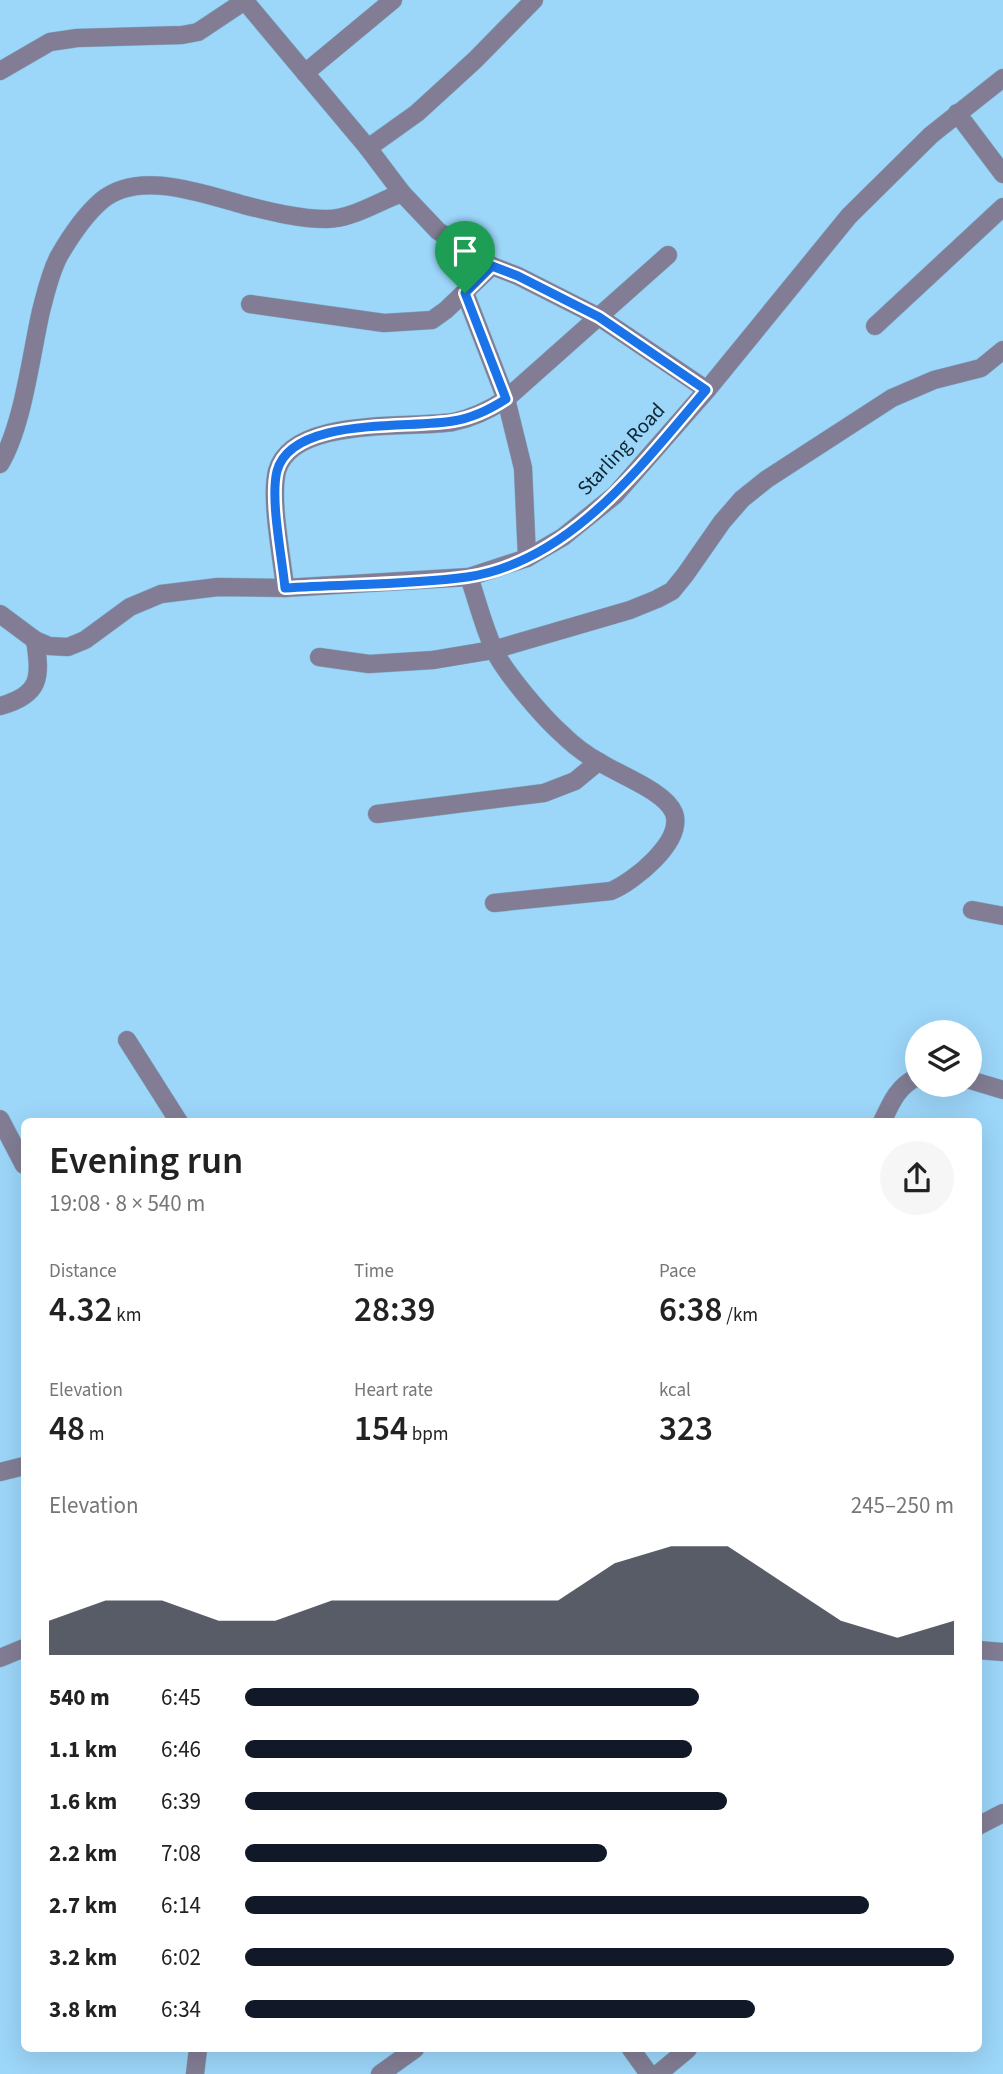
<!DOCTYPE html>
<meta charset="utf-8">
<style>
body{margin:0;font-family:"Source Sans 3",sans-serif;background:#f6f6f6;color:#222;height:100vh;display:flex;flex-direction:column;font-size:26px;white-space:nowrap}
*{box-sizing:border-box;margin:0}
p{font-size:23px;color:#767676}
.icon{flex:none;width:38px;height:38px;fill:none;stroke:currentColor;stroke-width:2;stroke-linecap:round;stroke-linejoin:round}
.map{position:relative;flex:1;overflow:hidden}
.panel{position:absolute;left:21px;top:1118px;width:961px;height:934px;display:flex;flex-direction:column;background:#fff;border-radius:10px;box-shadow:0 7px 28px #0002}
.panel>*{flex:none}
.controls{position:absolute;left:905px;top:1020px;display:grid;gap:14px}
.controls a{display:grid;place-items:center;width:77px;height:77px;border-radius:50%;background:#fff;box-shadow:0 7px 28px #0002;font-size:35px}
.pin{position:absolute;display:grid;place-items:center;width:60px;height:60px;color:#fff;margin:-72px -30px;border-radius:50% 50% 50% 0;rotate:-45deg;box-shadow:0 0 7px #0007}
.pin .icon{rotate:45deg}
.round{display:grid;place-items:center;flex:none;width:74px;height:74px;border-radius:37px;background:#f6f6f6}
.headline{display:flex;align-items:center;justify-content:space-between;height:119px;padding:0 28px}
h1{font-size:38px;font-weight:600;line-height:52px}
.metrics{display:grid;grid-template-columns:repeat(3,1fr);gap:10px;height:119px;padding:7px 28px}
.metrics div{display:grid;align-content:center}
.metrics b{font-size:35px;font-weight:600}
.metrics small{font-size:19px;font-weight:400}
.metrics p{font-size:19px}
.chart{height:196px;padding:14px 28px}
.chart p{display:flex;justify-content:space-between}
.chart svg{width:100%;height:126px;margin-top:7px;fill:#111827;opacity:.7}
ul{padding:0 28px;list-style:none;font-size:23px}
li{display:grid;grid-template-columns:112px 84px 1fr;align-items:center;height:52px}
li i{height:18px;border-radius:9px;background:#111827}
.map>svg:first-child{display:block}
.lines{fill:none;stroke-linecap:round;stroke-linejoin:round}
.minor-casing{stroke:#7fb3d1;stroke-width:19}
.minor{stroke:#827d94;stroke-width:18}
.route-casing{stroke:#fff;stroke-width:14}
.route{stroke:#1a73e8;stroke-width:9}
.labels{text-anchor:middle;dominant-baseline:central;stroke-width:5;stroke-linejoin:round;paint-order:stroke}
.street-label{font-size:21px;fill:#0d2532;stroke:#9cd6f9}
</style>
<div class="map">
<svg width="1003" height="2074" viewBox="0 0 1003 2074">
<rect width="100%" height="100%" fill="#9cd6f9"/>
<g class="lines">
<defs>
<g id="minor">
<path d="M244,0L368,148L402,193L438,231L492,266L518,276L599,317L707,390"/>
<path d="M0,71L50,42L77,38L182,35L198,32L246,0"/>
<path d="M305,73L393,0"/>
<path d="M957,113L1003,174"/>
<path d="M368,148L417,113L475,60L534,0"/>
<path d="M465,293L506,399L523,468L527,558"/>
<path d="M250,304L384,323L432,320L446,310L492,266"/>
<path d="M875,326L1003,207"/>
<path d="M0,464C23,426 31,355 41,311C46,292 50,273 59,256C70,237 85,215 101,201C139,169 203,194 244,205C271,212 300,219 327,219C354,218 377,202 402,193"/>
<path d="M469,577C477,600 483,625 493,647C501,669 544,718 562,734C573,745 588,756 601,763C620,775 666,792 674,813C684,842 633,882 611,891L494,903"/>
<path d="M285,588C282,557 270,500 277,471C292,416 408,429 453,422C473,418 489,410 506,399L668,255"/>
<path d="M0,614L35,640L49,646L68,647L85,640L130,607L161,594L218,587L285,588L469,577L527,558L563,537L615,495L707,390L849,216L931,135L1003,78"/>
<path d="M319,657L369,664L433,660L493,650L630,610L657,599L672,591L685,575L722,522L742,499L767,479L892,398L934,380L981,368L1003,350"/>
<path d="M0,706C41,695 41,677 35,640"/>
<path d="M377,814L544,793L575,781L598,762"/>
<path d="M972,910L1003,916"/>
<path d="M127,1040L179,1122"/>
<path d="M970,1080L1003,1090"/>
<path d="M0,1119L24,1165"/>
<path d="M882,1122C891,1103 897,1087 917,1077"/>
<path d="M0,1472L24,1466"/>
<path d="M978,1650L1003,1652"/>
<path d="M0,1658L24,1648"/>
<path d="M978,1826L1003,1813"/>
<path d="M631,2049L649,2074"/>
<path d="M195,2074L198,2049"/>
<path d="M380,2074L415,2049"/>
<path d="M658,2074L688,2049"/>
</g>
</defs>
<use href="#minor" class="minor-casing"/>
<use href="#minor" class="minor"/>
</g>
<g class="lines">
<defs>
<path id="route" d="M492,266L518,276L599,317L706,390C643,463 571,562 467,577C408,585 346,584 285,588C282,557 270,499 277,471C292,416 408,429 453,421C473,418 489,410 506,399L465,293Z"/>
</defs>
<use href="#route" class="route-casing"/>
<use href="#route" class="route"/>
</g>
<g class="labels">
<g class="street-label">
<text transform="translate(621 449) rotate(-47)">Starling Road</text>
</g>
</g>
</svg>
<div class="controls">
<a><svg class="icon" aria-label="layers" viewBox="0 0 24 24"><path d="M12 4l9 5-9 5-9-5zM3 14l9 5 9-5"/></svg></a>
</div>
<div class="pin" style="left:465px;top:293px;background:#1e9e55"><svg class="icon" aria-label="arrive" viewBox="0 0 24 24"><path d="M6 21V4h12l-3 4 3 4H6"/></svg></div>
<section class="panel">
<div class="headline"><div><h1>Evening run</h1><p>19:08 · 8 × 540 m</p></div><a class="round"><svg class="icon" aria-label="share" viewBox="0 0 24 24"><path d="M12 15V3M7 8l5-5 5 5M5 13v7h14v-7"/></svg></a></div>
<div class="metrics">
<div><p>Distance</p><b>4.32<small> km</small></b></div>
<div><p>Time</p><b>28:39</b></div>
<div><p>Pace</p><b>6:38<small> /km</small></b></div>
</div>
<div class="metrics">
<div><p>Elevation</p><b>48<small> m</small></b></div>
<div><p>Heart rate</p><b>154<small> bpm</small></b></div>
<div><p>kcal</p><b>323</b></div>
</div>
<div class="chart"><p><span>Elevation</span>245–250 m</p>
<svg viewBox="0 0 160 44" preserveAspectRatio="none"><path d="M0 44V32L10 25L20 25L30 32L40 32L50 25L60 25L70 25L80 25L90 25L100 12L110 6L120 6L130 19L140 32L150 38L160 32V44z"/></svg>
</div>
<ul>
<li><b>540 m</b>6:45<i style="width:64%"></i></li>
<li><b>1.1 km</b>6:46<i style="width:63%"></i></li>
<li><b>1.6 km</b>6:39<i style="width:68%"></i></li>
<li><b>2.2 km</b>7:08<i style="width:51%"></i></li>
<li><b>2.7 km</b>6:14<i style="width:88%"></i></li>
<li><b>3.2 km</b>6:02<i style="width:100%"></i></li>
<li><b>3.8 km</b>6:34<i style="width:72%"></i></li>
</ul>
</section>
</div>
